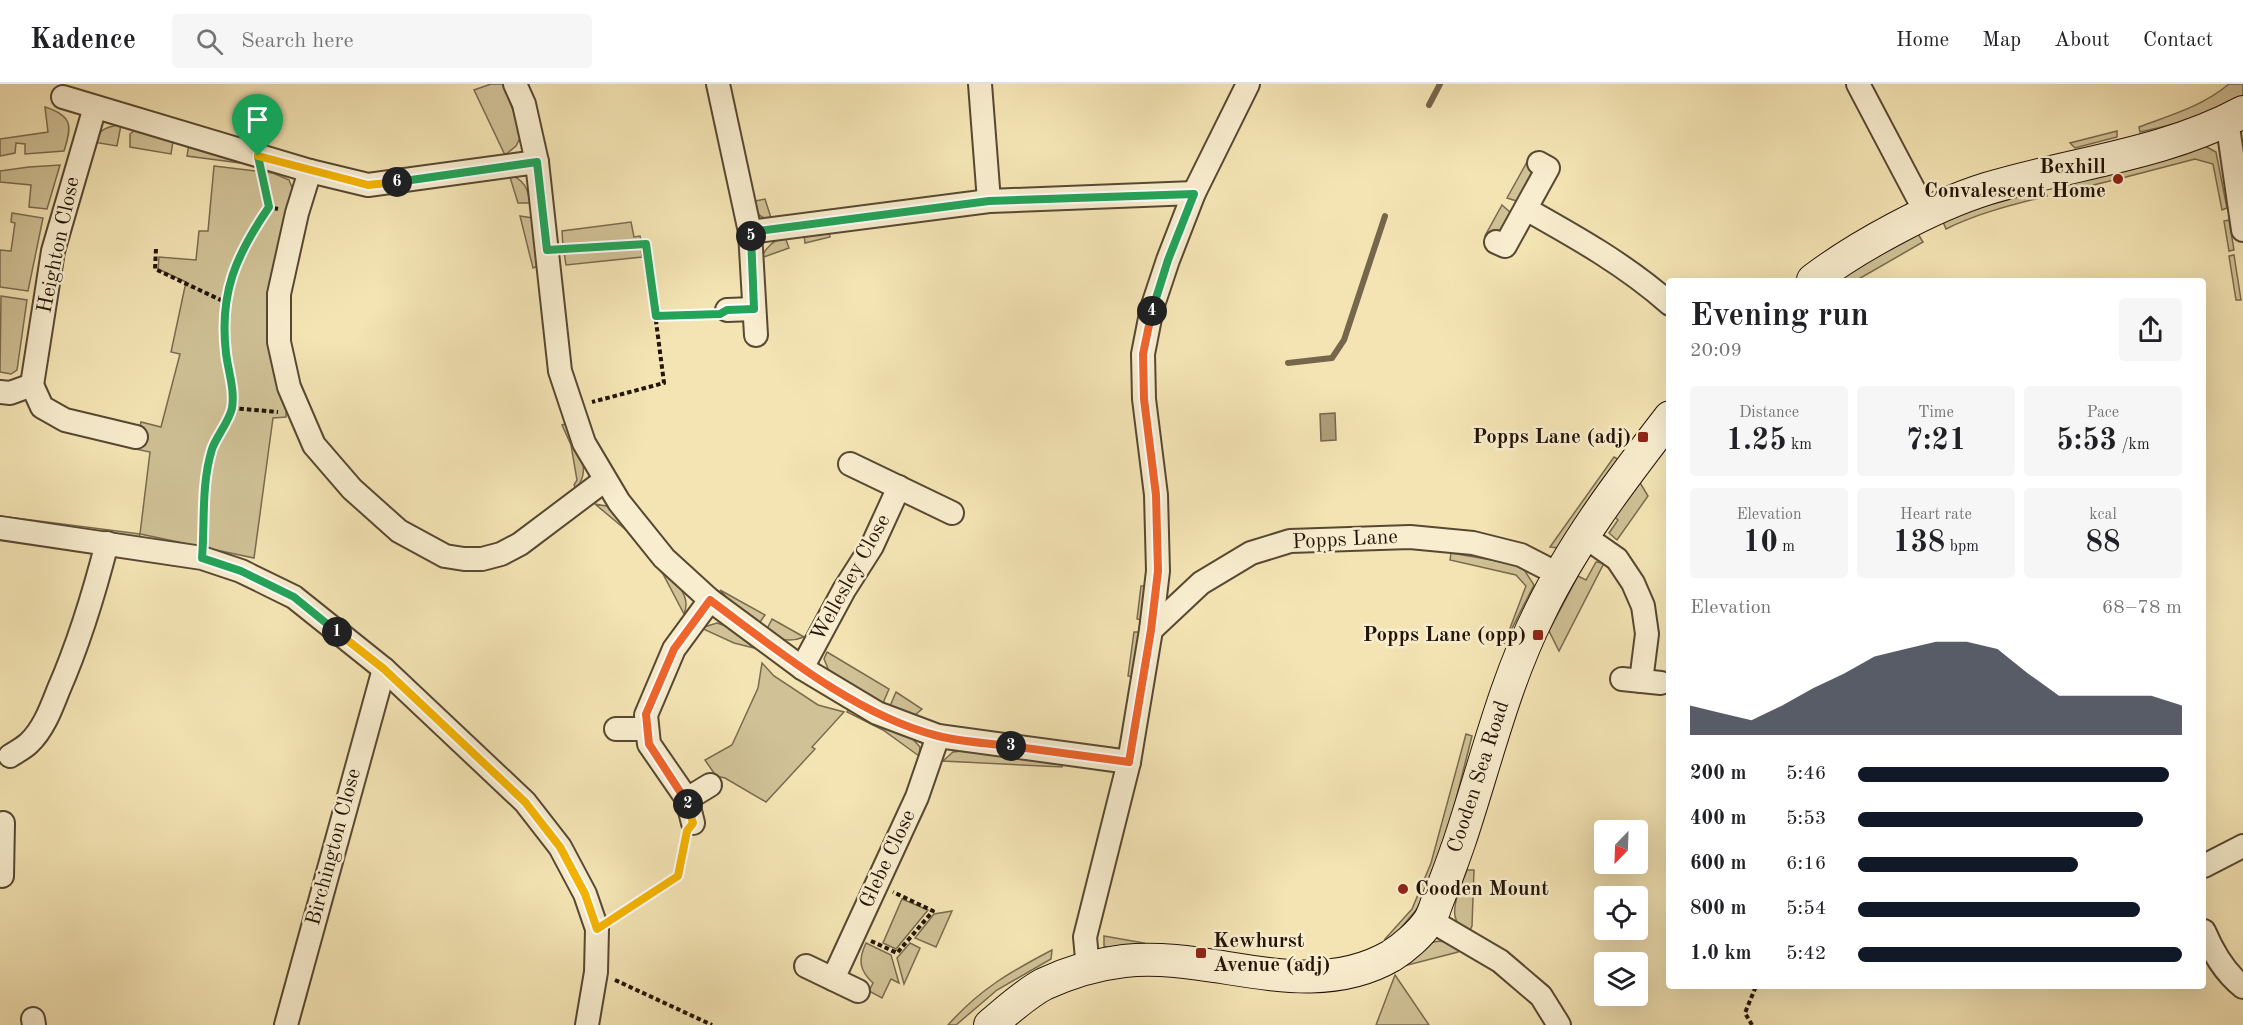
<!DOCTYPE html>
<meta charset="utf-8">
<style>
body{margin:0;font-family:"Old Standard TT",serif;background:#f6f6f6;color:#202124;height:100vh;display:flex;flex-direction:column;font-size:22px;white-space:nowrap}
*{box-sizing:border-box;margin:0}
p{font-size:20px;color:#757577}
.icon{flex:none;width:33px;height:33px;fill:none;stroke:currentColor;stroke-width:2;stroke-linecap:round;stroke-linejoin:round}
.map{position:relative;flex:1;overflow:hidden}
.panel{position:absolute;left:1666px;top:194px;width:540px;height:711px;display:flex;flex-direction:column;background:#fff;border-radius:6px;box-shadow:0 6px 24px #0002}
.panel>*{flex:none}
.needle{width:39px;rotate:203deg}
.buttons{position:absolute;left:1594px;top:736px;display:grid;gap:12px}
.buttons a{display:grid;place-items:center;width:54px;height:54px;border-radius:6px;background:#fff;box-shadow:0 6px 24px #0002;font-size:30px}
.pin{position:absolute;display:grid;place-items:center;width:51px;height:51px;color:#fff;margin:-62px -26px;border-radius:50% 50% 50% 0;rotate:-45deg;box-shadow:0 0 6px #0007}
.pin .icon{rotate:45deg}
.km{position:absolute;width:30px;height:30px;margin:-15px;border-radius:50%;background:#222;color:#fff;font-size:16px;line-height:30px;text-align:center}
.round{display:grid;place-items:center;flex:none;width:63px;height:63px;border-radius:6px;background:#f6f6f6}
.summary{display:flex;align-items:center;justify-content:space-between;height:102px;padding:0 24px}
h1{font-size:33px;font-weight:800;line-height:45px}
.stats{display:grid;grid-template-columns:repeat(3,1fr);gap:9px;height:102px;padding:6px 24px}
.stats div{display:grid;align-content:center;border-radius:6px;background:#f6f6f6;text-align:center}
.stats b{font-size:30px;font-weight:800}
.stats small{font-size:16px;font-weight:400}
.stats p{font-size:16px}
.chart{height:168px;padding:12px 24px}
.chart p{display:flex;justify-content:space-between}
.chart svg{width:100%;height:108px;margin-top:6px;fill:#111827;opacity:.7}
ul{padding:0 24px;list-style:none;font-size:20px}
li{display:grid;grid-template-columns:96px 72px 1fr;align-items:center;height:45px}
li i{height:15px;border-radius:8px;background:#111827}
header{display:flex;align-items:center;gap:36px;box-sizing:border-box;height:84px;padding:0 30px;background:#fff;border-bottom:2px solid #e0e0e0}
header strong{font-size:28px}
nav{display:flex;gap:33px;margin-inline-start:auto;font-size:21px}
.search{width:420px;height:54px;background:#f6f6f6;display:flex;align-items:center;gap:15px;box-sizing:border-box;padding:0 21px;border-radius:6px;color:#757577;font-size:22px}
.map>svg:first-child{display:block}
.green{fill:#d0c196;stroke:#7a6a4e;stroke-width:1.5}
.water{fill:#ad9d79;stroke:#76664b;stroke-width:1.5}
.lines{fill:none;stroke-linecap:round;stroke-linejoin:round}
.stream{stroke:#76664b;stroke-width:6}
.minor-casing{stroke:#574832;stroke-width:26}
.secondary-casing{stroke:#231406;stroke-width:34}
.path{stroke:#231406;stroke-width:4;stroke-dasharray:4.5 3;stroke-linecap:butt}
.minor{stroke:#f8edce;stroke-width:22}
.secondary{stroke:#f8edce;stroke-width:32}
.split-1-casing{stroke:#fff;stroke-width:12}
.split-2-casing{stroke:#fff;stroke-width:12}
.split-3-casing{stroke:#fff;stroke-width:12}
.split-4-casing{stroke:#fff;stroke-width:12}
.split-5-casing{stroke:#fff;stroke-width:12}
.split-6-casing{stroke:#fff;stroke-width:12}
.split-7-casing{stroke:#fff;stroke-width:12}
.split-1{stroke:#22a559;stroke-width:8}
.split-2{stroke:#f5b400;stroke-width:8}
.split-3{stroke:#f0652b;stroke-width:8}
.split-4{stroke:#f0652b;stroke-width:8}
.split-5{stroke:#22a559;stroke-width:8}
.split-6{stroke:#22a559;stroke-width:8}
.split-7{stroke:#f5b400;stroke-width:8}
.poi-dot{fill:#8f2418;stroke:#f8edce;stroke-width:2}
.labels{text-anchor:middle;dominant-baseline:central;stroke-width:5;stroke-linejoin:round;paint-order:stroke}
.poi-label{font-size:21px;font-weight:bold;fill:#231406;stroke:#f8edce;text-anchor:end}
.street-label{font-size:21px;fill:#231406;stroke:#f8edce}
</style>
<header>
<strong>Kadence</strong>
<div class="search"><svg class="icon" aria-label="search" viewBox="0 0 24 24"><circle cx="10" cy="10" r="6"/><path d="M15 15l6 6"/></svg>Search here</div>
<nav><a>Home</a><a>Map</a><a>About</a><a>Contact</a></nav>
</header>
<div class="map">
<svg width="2243" height="941" viewBox="0 0 2243 941">
<rect width="100%" height="100%" fill="#f4e4b4"/>
<filter id="stains"><feTurbulence type="fractalNoise" baseFrequency=".00333" numOctaves="4"/><feColorMatrix values="0 0 0 0 .2 0 0 0 0 .09 0 0 0 0 .02 0 0 0 .5 -.17"/></filter>
<radialGradient id="worn" r=".72"><stop offset=".6" stop-color="#630" stop-opacity="0"/><stop offset="1" stop-color="#630" stop-opacity=".3"/></radialGradient>
<g class="green">
<path d="M491,0H503L522,50L516,62L505,71L474,6Z"/>
<path d="M2229,0H2243V12C2210,33 2178,39 2140,48L2139,43C2171,31 2203,22 2229,0Z"/>
<path d="M45,23C73,32 72,42 64,67L25,70V60L16,59L15,69L0,72V55L48,48Z"/>
<path d="M121,41L117,62L93,58C99,46 107,42 121,41Z"/>
<path d="M135,46L173,57L171,70L130,63V50Z"/>
<path d="M2117,47V53L2075,64L2070,59Z"/>
<path d="M189,60L248,80L187,72Z"/>
<path d="M2201,60L2216,68L2227,124L2222,126L2213,80L2195,75L2122,94L2119,83Z"/>
<path d="M1527,78L1529,85L1534,89L1520,118L1507,114Z"/>
<path d="M60,81L47,125L29,123L31,101L0,98V87L29,83Z"/>
<path d="M214,82L273,89L289,96L294,108L291,123L286,333L273,334L254,474L140,450L139,455L0,436V432L140,450L150,368L135,365L141,338L161,343L180,270L171,268L186,198L158,185L159,173L196,176L199,147H208Z"/>
<path d="M2111,85L2114,96L2065,108L2062,96Z"/>
<path d="M509,90C524,96 528,104 530,119H518Z"/>
<path d="M2044,99L2047,112C2012,121 1978,129 1946,145L1941,133Z"/>
<path d="M765,115L772,137C760,134 755,128 750,118Z"/>
<path d="M1502,121L1512,130L1503,146H1493L1486,150Z"/>
<path d="M12,129L43,134L28,207L0,203V166L11,167L15,139L11,138Z"/>
<path d="M520,132L533,134L538,182L533,184Z"/>
<path d="M2229,136L2234,166L2229,167L2224,137Z"/>
<path d="M631,138L634,153L640,152L641,157L563,162L562,147Z"/>
<path d="M1915,145L1923,158L1857,196H1836Z"/>
<path d="M829,148L830,153L805,159L804,151Z"/>
<path d="M785,153L789,164L761,174C767,162 773,157 785,153Z"/>
<path d="M641,163L642,173L566,181L564,168Z"/>
<path d="M2234,171L2241,216H2236L2229,172Z"/>
<path d="M1,212L27,216L17,286L11,290L0,288Z"/>
<path d="M565,340C575,359 594,385 576,404L574,401L577,396L571,361L562,341Z"/>
<path d="M1614,373L1621,377L1558,464L1550,463Z"/>
<path d="M1636,392L1648,412L1617,456L1609,449L1618,436L1610,428Z"/>
<path d="M595,420L612,423L678,500C684,510 689,518 684,530L663,490L626,446Z"/>
<path d="M1451,469L1521,481L1534,501L1504,560L1526,502L1516,491L1450,476Z"/>
<path d="M1596,478L1604,479L1559,567L1549,547L1578,492L1586,496Z"/>
<path d="M1141,502H1146L1142,536L1137,535Z"/>
<path d="M720,506L765,531L758,541L732,520Z"/>
<path d="M772,535L804,553C789,559 779,556 766,547Z"/>
<path d="M717,539L729,543L754,564L734,559L701,544Z"/>
<path d="M1134,548H1140L1133,593L1128,592Z"/>
<path d="M827,568L889,605L883,619L869,614L831,592L824,575Z"/>
<path d="M762,579L774,592L818,621L844,628L812,663L815,665L766,718L725,694L716,692L705,676L732,661L758,604Z"/>
<path d="M896,608L922,625L915,631L890,622Z"/>
<path d="M849,625L908,650L920,663L919,672L883,646L847,628Z"/>
<path d="M1466,650L1472,652L1439,782L1416,826L1388,859L1385,855L1412,825L1431,779Z"/>
<path d="M971,666L1062,681V683L943,677L953,668Z"/>
<path d="M1467,786H1474L1472,842L1469,848C1442,837 1460,805 1467,786Z"/>
<path d="M902,815L928,826L896,865L883,859Z"/>
<path d="M952,827L936,863L915,854L934,830Z"/>
<path d="M1104,852L1144,859L1140,863L1115,868L1104,862Z"/>
<path d="M1440,857L1455,860L1460,863L1458,868L1404,882L1402,879L1427,859Z"/>
<path d="M866,859L891,871L899,899L891,895L882,914L869,907L873,899C859,886 858,876 866,859Z"/>
<path d="M910,859L920,864L904,900L897,874Z"/>
<path d="M1052,866L1051,875L997,906L956,941H948C980,905 1010,888 1052,866Z"/>
<path d="M1395,891L1429,941H1376Z"/>
</g>
<path class="water" d="M1335,329L1336,356L1321,357L1320,330Z"/>
<g class="lines">
<g class="stream">
<path d="M1429,21L1440,0"/>
<path d="M1288,279L1332,274L1344,256L1385,132"/>
</g>
<defs>
<g id="minor">
<path d="M515,0L524,20L537,78L560,287L584,359L619,418L664,474L710,516L802,584L877,629L938,652L1129,678"/>
<path d="M718,0L750,148L756,251"/>
<path d="M980,0L989,117"/>
<path d="M1858,0L1926,129"/>
<path d="M63,13L310,87L368,101L537,78"/>
<path d="M2227,36L2243,146"/>
<path d="M310,87L297,129L279,210V258L289,303L314,361L352,405L399,447L445,472L464,475H482L501,470L520,460L605,396"/>
<path d="M1526,125C1576,153 1626,181 1670,220"/>
<path d="M750,148L989,117L1194,109"/>
<path d="M1496,158L1505,162L1548,84L1539,79"/>
<path d="M727,226L754,225"/>
<path d="M32,301L53,167L95,23"/>
<path d="M0,308L10,309L32,301L42,323L65,336L136,353"/>
<path d="M850,380L952,429"/>
<path d="M0,444L202,474L241,487L294,513L384,585L525,718L560,763L585,810L597,845L596,888L587,941"/>
<path d="M1584,452L1617,475L1633,499L1643,522L1647,550L1641,597"/>
<path d="M1151,546L1201,499L1251,469L1290,457L1410,453L1473,459L1521,471L1560,491"/>
<path d="M802,584L844,506L872,462L899,403"/>
<path d="M1622,595L1661,599"/>
<path d="M616,645H647"/>
<path d="M10,672C16,668 24,664 29,659C43,646 51,625 58,607C79,559 94,510 107,459"/>
<path d="M687,715L710,701"/>
<path d="M693,739L687,715L649,660L646,631L674,565L710,516"/>
<path d="M2204,782L2243,762"/>
<path d="M2,792L3,739"/>
<path d="M1430,836L1500,877L1541,912L1559,941"/>
<path d="M2204,847C2213,868 2224,888 2243,903"/>
<path d="M806,882L858,907"/>
<path d="M1088,885L1085,853L1129,678L1151,546L1158,487L1156,411L1144,315L1143,270L1152,224L1168,176L1194,109L1248,0"/>
<path d="M833,895L917,713L938,652"/>
<path d="M33,935L34,941"/>
<path d="M286,941L384,585"/>
</g>
<g id="secondary">
<path d="M1813,196C1858,162 1932,122 1986,105C2071,79 2163,71 2243,28"/>
<path d="M990,941C1007,927 1025,910 1044,900C1068,889 1098,880 1124,877C1212,867 1308,920 1391,872C1404,864 1420,850 1429,837C1433,831 1435,824 1437,818C1445,798 1452,779 1459,759C1485,682 1503,602 1540,528C1574,458 1622,395 1670,333"/>
</g>
</defs>
<use href="#minor" class="minor-casing"/>
<use href="#secondary" class="secondary-casing"/>
<g class="path">
<path d="M262,92L269,123"/>
<path d="M156,165L155,185L227,219"/>
<path d="M565,165L646,160L664,299L592,318"/>
<path d="M656,232L710,230"/>
<path d="M232,324C231,304 229,290 226,270C219,210 236,171 269,123L278,125"/>
<path d="M203,454L207,389L213,364L232,324L278,328"/>
<path d="M612,835L678,792L685,755"/>
<path d="M871,857L897,869L933,827L893,808"/>
<path d="M615,896L712,941"/>
<path d="M1752,941L1745,929L1756,902"/>
</g>
<use href="#minor" class="minor"/>
<use href="#secondary" class="secondary"/>
</g>
<g class="lines">
<defs>
<path id="split-1" d="M258,72L269,123C236,171 219,209 226,269C228,287 235,305 232,324C229,338 217,351 212,365C201,401 205,438 202,474L241,487L294,513L337,548"/>
<path id="split-2" d="M337,548L384,585L525,718L560,763L585,810L597,845L678,792L687,747L693,739L688,720"/>
<path id="split-3" d="M688,720L649,660L646,630L674,565L710,516C777,566 855,631 938,652C961,658 987,659 1011,662"/>
<path id="split-4" d="M1011,662L1129,678L1151,546L1158,487L1156,411L1144,315L1143,270L1152,227"/>
<path id="split-5" d="M751,152L750,148L989,117L1194,110L1168,176L1152,227"/>
<path id="split-6" d="M397,98L537,78L547,166L646,160L656,232L720,230L727,226L754,225L751,152"/>
<path id="split-7" d="M258,72L368,101L397,98"/>
</defs>
<use href="#split-1" class="split-1-casing"/>
<use href="#split-2" class="split-2-casing"/>
<use href="#split-3" class="split-3-casing"/>
<use href="#split-4" class="split-4-casing"/>
<use href="#split-5" class="split-5-casing"/>
<use href="#split-6" class="split-6-casing"/>
<use href="#split-7" class="split-7-casing"/>
<use href="#split-1" class="split-1"/>
<use href="#split-2" class="split-2"/>
<use href="#split-3" class="split-3"/>
<use href="#split-4" class="split-4"/>
<use href="#split-5" class="split-5"/>
<use href="#split-6" class="split-6"/>
<use href="#split-7" class="split-7"/>
</g>
<g class="poi-dot">
<circle cx="2118" cy="95" r="6"/>
<rect x="1637" y="347" width="12" height="12" rx="3"/>
<rect x="1532" y="545" width="12" height="12" rx="3"/>
<circle cx="1403" cy="805" r="6"/>
<rect x="1195" y="863" width="12" height="12" rx="3"/>
</g>
<g class="labels">
<g class="poi-label">
<text x="2106" y="83">Bexhill<tspan x="2106" dy="24">Convalescent Home</tspan></text>
<text x="1631" y="353">Popps Lane (adj)</text>
<text x="1526" y="551">Popps Lane (opp)</text>
<text x="1415" y="805" text-anchor="start">Cooden Mount</text>
<text x="1213" y="857" text-anchor="start">Kewhurst<tspan x="1213" dy="24">Avenue (adj)</tspan></text>
</g>
<g class="street-label">
<text transform="translate(59 161) rotate(-78)">Heighton Close</text>
<text transform="translate(1345 456) rotate(-3)">Popps Lane</text>
<text transform="translate(851 494) rotate(-61)">Wellesley Close</text>
<text transform="translate(1479 693) rotate(-72)">Cooden Sea Road</text>
<text transform="translate(334 763) rotate(-75)">Birchington Close</text>
<text transform="translate(888 775) rotate(-65)">Glebe Close</text>
</g>
</g>
<rect width="100%" height="100%" filter="url(#stains)"/>
<rect width="100%" height="100%" fill="url(#worn)"/>
</svg>
<div class="buttons">
<a><svg class="needle" viewBox="-14 -14 28 28"><path d="M0-13l5 13h-10z" fill="#e53935"/><path d="M0 13l5-13h-10z" fill="#757577"/></svg></a>
<a><svg class="icon" aria-label="locate" viewBox="0 0 24 24"><circle cx="12" cy="12" r="6"/><path d="M12 2v4M12 18v4M2 12h4M18 12h4"/></svg></a>
<a><svg class="icon" aria-label="layers" viewBox="0 0 24 24"><path d="M12 4l9 5-9 5-9-5zM3 14l9 5 9-5"/></svg></a>
</div>
<div class="pin" style="left:258px;top:72px;background:#1e9e55"><svg class="icon" aria-label="arrive" viewBox="0 0 24 24"><path d="M6 21V4h12l-3 4 3 4H6"/></svg></div>
<b class="km" style="left:337px;top:548px">1</b>
<b class="km" style="left:688px;top:720px">2</b>
<b class="km" style="left:1011px;top:662px">3</b>
<b class="km" style="left:1152px;top:227px">4</b>
<b class="km" style="left:751px;top:152px">5</b>
<b class="km" style="left:397px;top:98px">6</b>
<section class="panel">
<div class="summary"><div><h1>Evening run</h1><p>20:09</p></div><a class="round"><svg class="icon" aria-label="share" viewBox="0 0 24 24"><path d="M12 15V3M7 8l5-5 5 5M5 13v7h14v-7"/></svg></a></div>
<div class="stats">
<div><p>Distance</p><b>1.25<small> km</small></b></div>
<div><p>Time</p><b>7:21</b></div>
<div><p>Pace</p><b>5:53<small> /km</small></b></div>
</div>
<div class="stats">
<div><p>Elevation</p><b>10<small> m</small></b></div>
<div><p>Heart rate</p><b>138<small> bpm</small></b></div>
<div><p>kcal</p><b>88</b></div>
</div>
<div class="chart"><p><span>Elevation</span>68–78 m</p>
<svg viewBox="0 0 160 44" preserveAspectRatio="none"><path d="M0 44V32L10 35L20 38L30 32L40 25L50 19L60 12L70 9L80 6L90 6L100 9L110 19L120 28L130 28L140 28L150 28L160 32V44z"/></svg>
</div>
<ul>
<li><b>200 m</b>5:46<i style="width:96%"></i></li>
<li><b>400 m</b>5:53<i style="width:88%"></i></li>
<li><b>600 m</b>6:16<i style="width:68%"></i></li>
<li><b>800 m</b>5:54<i style="width:87%"></i></li>
<li><b>1.0 km</b>5:42<i style="width:100%"></i></li>
</ul>
</section>
</div>
